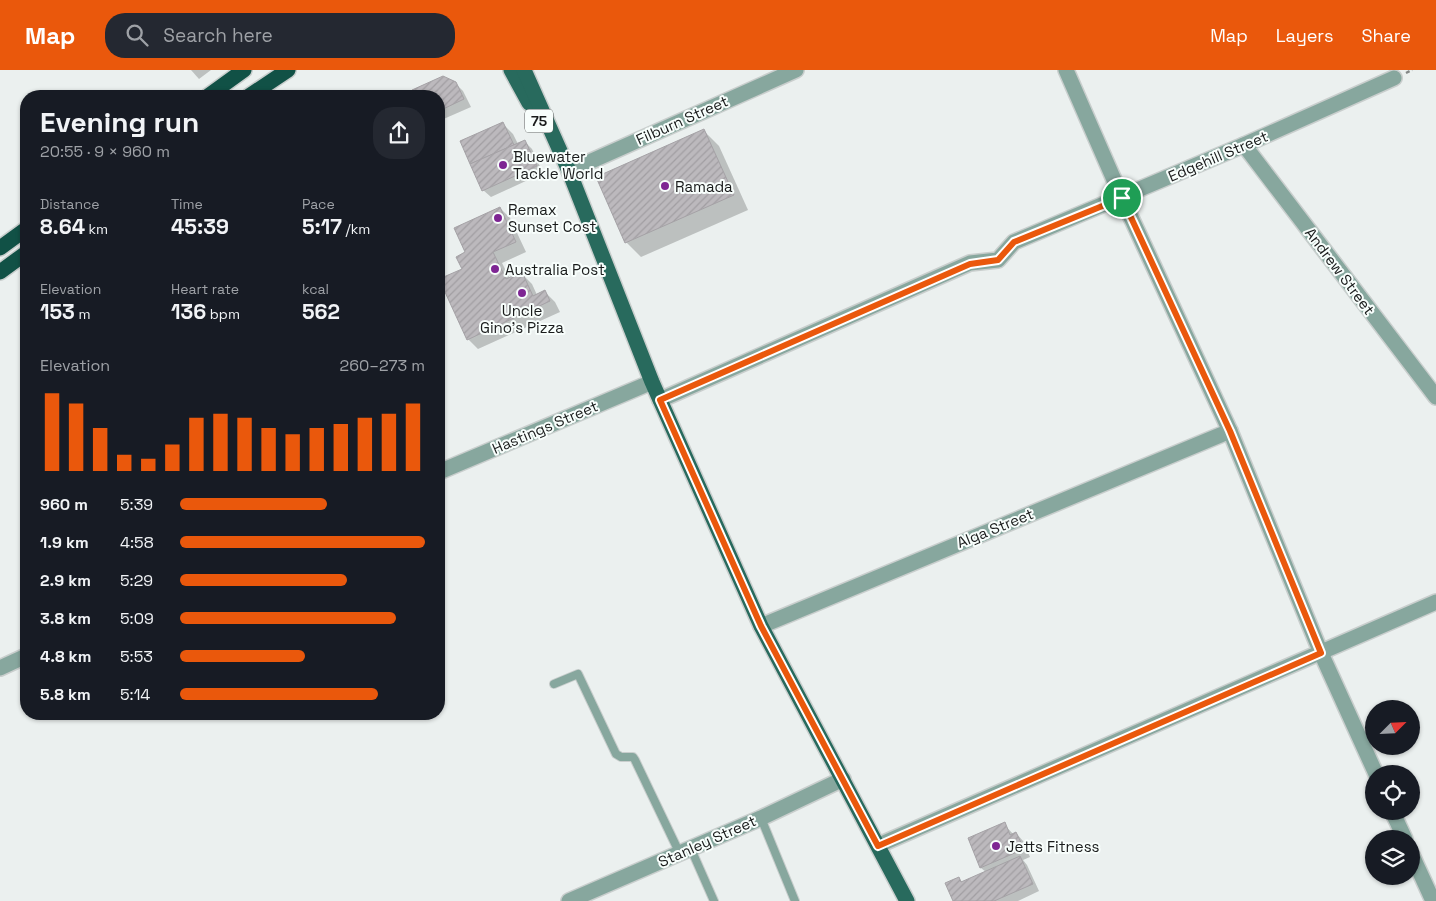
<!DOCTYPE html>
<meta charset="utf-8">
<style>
body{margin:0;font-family:"Space Grotesk",sans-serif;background:#242831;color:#f1f3f6;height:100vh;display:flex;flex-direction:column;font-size:19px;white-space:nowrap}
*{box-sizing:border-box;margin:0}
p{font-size:16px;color:#9ea1a6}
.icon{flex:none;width:28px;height:28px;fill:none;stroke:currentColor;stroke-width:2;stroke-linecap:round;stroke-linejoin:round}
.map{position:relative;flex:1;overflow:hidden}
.details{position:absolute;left:20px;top:20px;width:425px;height:630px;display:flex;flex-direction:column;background:#171b24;border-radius:20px;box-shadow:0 1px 4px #0004}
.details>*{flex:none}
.needle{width:32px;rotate:66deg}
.controls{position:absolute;left:1365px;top:630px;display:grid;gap:10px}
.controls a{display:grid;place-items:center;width:55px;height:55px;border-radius:50%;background:#171b24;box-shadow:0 1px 4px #0004;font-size:25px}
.pin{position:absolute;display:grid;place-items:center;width:42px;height:42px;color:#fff;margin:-21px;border:2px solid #fff;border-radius:50%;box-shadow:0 1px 5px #0007}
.round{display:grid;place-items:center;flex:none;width:52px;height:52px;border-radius:20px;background:#242831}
.summary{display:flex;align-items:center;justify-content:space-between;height:85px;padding:0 20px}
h1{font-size:28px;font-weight:700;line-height:38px}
.figures{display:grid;grid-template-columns:repeat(3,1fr);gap:8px;height:85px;padding:5px 20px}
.figures div{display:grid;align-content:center}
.figures b{font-size:21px;font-weight:700}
.figures small{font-size:14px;font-weight:400}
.figures p{font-size:14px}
.chart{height:140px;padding:10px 20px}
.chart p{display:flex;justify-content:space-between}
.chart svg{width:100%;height:90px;margin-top:5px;stroke:#ea580c;stroke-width:6}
ul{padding:0 20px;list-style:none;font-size:16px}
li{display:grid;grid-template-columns:80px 60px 1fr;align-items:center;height:38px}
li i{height:12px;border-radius:6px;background:#ea580c}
header{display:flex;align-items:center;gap:30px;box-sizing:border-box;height:70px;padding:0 25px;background:#ea580c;color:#fff}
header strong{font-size:24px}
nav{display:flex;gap:28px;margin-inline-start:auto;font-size:18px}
.search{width:350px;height:45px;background:#242831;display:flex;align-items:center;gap:12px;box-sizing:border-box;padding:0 18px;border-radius:20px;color:#9ea1a6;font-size:19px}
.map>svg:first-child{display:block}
.shadow{fill:#0003}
.building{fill:url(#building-hatch);stroke:#a5a2a6}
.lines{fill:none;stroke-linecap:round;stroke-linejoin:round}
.lane-casing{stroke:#c9cecd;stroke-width:10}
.street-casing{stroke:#c9cecd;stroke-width:18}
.primary-casing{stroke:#c9cecd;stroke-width:18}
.highway-casing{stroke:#c9cecd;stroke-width:18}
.path{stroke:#848887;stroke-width:2.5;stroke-dasharray:4 2.5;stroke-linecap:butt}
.lane{stroke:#87a79e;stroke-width:8}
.street{stroke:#87a79e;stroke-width:15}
.primary{stroke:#286a5d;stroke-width:15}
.highway{stroke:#115146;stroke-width:15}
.route-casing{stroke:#fff;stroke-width:10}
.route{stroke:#ea580c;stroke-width:6}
.poi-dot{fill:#7e2593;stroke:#f8fefc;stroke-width:2}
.labels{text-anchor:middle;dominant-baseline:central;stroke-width:4;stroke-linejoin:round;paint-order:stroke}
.shield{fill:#f8fefc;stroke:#5c5f5e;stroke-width:1}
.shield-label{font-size:14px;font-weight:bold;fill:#191b1b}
.street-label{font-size:15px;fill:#191b1b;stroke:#f8fefc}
.poi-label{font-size:15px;fill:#191b1b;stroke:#f8fefc;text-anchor:start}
</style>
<header>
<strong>Map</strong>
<div class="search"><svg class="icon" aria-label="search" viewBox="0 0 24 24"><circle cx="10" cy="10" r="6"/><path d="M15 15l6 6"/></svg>Search here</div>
<nav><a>Map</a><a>Layers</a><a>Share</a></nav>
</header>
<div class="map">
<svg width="1436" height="831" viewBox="0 0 1436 831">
<defs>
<pattern id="building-hatch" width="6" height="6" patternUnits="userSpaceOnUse" patternTransform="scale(1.25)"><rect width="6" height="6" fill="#bcb9bd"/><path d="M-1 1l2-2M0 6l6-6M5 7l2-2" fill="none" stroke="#a19ea2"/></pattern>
</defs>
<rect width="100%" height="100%" fill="#ebf0ef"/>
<g class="shadow">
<path d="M191,0H211L199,9Z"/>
<path d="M455,13L463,21L471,37L439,51V26H416L414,21Z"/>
<path d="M503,54L513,64L518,74L524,71L532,79L543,103L491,127L483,120Z"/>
<path d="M704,61L719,76L748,140L641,187L626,172Z"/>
<path d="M500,138L510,148L526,182L502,193L510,209L522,204L532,214L537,225L545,222L555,232L560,242L478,279L468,269L463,200L467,183Z"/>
<path d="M1004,754L1013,764L1016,763L1023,771L1030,787L1023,790L1027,795L1039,821L1018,831H955L959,808L963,813L986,802L981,798L970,769Z"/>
</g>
<g class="building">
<path d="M443,6L456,12L464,29L439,41V26H415L412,20Z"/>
<path d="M503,52L514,75L470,94L460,71Z"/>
<path d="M704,59L734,125L625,173L596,107Z"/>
<path d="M525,70L537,96L482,121L470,94Z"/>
<path d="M500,137L516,172L493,182L506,209L522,202L533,226L545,220L550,231L467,270L439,209L462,199L456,187L465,182L454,158Z"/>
<path d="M1005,752L1010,765L1016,762L1024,779L980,798L968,768Z"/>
<path d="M1020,786L1033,814L994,831H953L945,813L959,807L961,812Z"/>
</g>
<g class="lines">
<defs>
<g id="lane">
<path d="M554,614L578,604L616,684L621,687H633L635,690L680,784"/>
<path d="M761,748L795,831"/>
<path d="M691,779L714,831"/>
</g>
<g id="street">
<path d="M1066,0L1122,128L1230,361L1321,583L1376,704"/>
<path d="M1244,75L1436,327"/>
<path d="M569,101L796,0"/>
<path d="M660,330L970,193L998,190L1014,172L1244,75L1394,8"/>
<path d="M439,402L652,312"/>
<path d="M761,556L1230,361"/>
<path d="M0,598L26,586"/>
<path d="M1392,741L1405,769"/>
<path d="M879,775L1436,532"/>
<path d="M1411,783L1433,831"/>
<path d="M569,831L761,748L843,709"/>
</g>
<g id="primary">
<path d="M511,0L529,33"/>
<path d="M524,0L569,101L652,312L761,556L907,831"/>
</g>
<g id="highway">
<path d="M208,26L244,0"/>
<path d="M249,26L288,0"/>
<path d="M0,178L26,159"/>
<path d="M0,202L26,183"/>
</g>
</defs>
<use href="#lane" class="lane-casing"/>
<use href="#street" class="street-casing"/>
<use href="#primary" class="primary-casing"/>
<use href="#highway" class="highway-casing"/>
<path class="path" d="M1406,3L1412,0"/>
<use href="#lane" class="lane"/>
<use href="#street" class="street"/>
<use href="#primary" class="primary"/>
<use href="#highway" class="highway"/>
</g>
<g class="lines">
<defs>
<path id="route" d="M1122,128L1230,361L1321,583L878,776L761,556L660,330L970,194L998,190L1014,172Z"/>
</defs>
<use href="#route" class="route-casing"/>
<use href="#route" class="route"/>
</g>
<g class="poi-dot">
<circle cx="503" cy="95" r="5"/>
<circle cx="665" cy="116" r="5"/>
<circle cx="498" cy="148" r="5"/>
<circle cx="495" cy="199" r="5"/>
<circle cx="522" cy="223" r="5"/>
<circle cx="996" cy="776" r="5"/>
</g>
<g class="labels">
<rect class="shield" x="525" y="39.5" width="28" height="23" rx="4"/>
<g class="shield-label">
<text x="539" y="51">75</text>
</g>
<g class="street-label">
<text transform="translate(682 50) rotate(-24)">Filburn Street</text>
<text transform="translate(1218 86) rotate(-23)">Edgehill Street</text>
<text transform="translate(1340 201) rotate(53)">Andrew Street</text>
<text transform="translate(545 357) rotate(-23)">Hastings Street</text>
<text transform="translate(995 458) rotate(-22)">Alga Street</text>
<text transform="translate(707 771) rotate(-24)">Stanley Street</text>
</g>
<g class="poi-label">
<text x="513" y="86">Bluewater<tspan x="513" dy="17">Tackle World</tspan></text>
<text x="675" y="116">Ramada</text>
<text x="508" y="139">Remax<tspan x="508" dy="17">Sunset Cost</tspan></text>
<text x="505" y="199">Australia Post</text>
<text x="522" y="240" text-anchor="middle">Uncle<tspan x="522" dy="17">Gino's Pizza</tspan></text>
<text x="1006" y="776">Jetts Fitness</text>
</g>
</g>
</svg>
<div class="controls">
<a><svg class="needle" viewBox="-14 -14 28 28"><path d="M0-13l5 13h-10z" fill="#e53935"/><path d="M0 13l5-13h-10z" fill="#9ea1a6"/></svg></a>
<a><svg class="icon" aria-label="locate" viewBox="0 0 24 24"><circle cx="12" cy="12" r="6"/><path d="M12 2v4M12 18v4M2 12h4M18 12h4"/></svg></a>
<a><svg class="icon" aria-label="layers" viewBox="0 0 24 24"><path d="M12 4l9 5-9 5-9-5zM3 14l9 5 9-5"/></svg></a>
</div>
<div class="pin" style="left:1122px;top:128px;background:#1e9e55"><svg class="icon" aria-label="arrive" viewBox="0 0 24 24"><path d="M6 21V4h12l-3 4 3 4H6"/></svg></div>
<section class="details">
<div class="summary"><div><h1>Evening run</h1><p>20:55 · 9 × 960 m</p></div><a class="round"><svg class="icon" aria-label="share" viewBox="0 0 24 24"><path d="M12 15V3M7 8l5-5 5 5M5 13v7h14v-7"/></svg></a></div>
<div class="figures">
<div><p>Distance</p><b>8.64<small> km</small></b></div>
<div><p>Time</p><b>45:39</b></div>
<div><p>Pace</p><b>5:17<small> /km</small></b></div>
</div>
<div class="figures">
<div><p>Elevation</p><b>153<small> m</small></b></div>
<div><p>Heart rate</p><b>136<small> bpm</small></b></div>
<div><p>kcal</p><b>562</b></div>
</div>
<div class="chart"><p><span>Elevation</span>260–273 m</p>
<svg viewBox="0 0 160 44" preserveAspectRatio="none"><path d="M5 44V6M15 44V11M25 44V23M35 44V36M45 44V38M55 44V31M65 44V18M75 44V16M85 44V18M95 44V23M105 44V26M115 44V23M125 44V21M135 44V18M145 44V16M155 44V11"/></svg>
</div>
<ul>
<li><b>960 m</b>5:39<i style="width:60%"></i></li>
<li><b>1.9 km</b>4:58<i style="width:100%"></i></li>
<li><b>2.9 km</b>5:29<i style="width:68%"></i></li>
<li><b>3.8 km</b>5:09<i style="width:88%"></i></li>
<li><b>4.8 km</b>5:53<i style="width:51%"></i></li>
<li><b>5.8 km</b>5:14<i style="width:81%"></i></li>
</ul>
</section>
</div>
